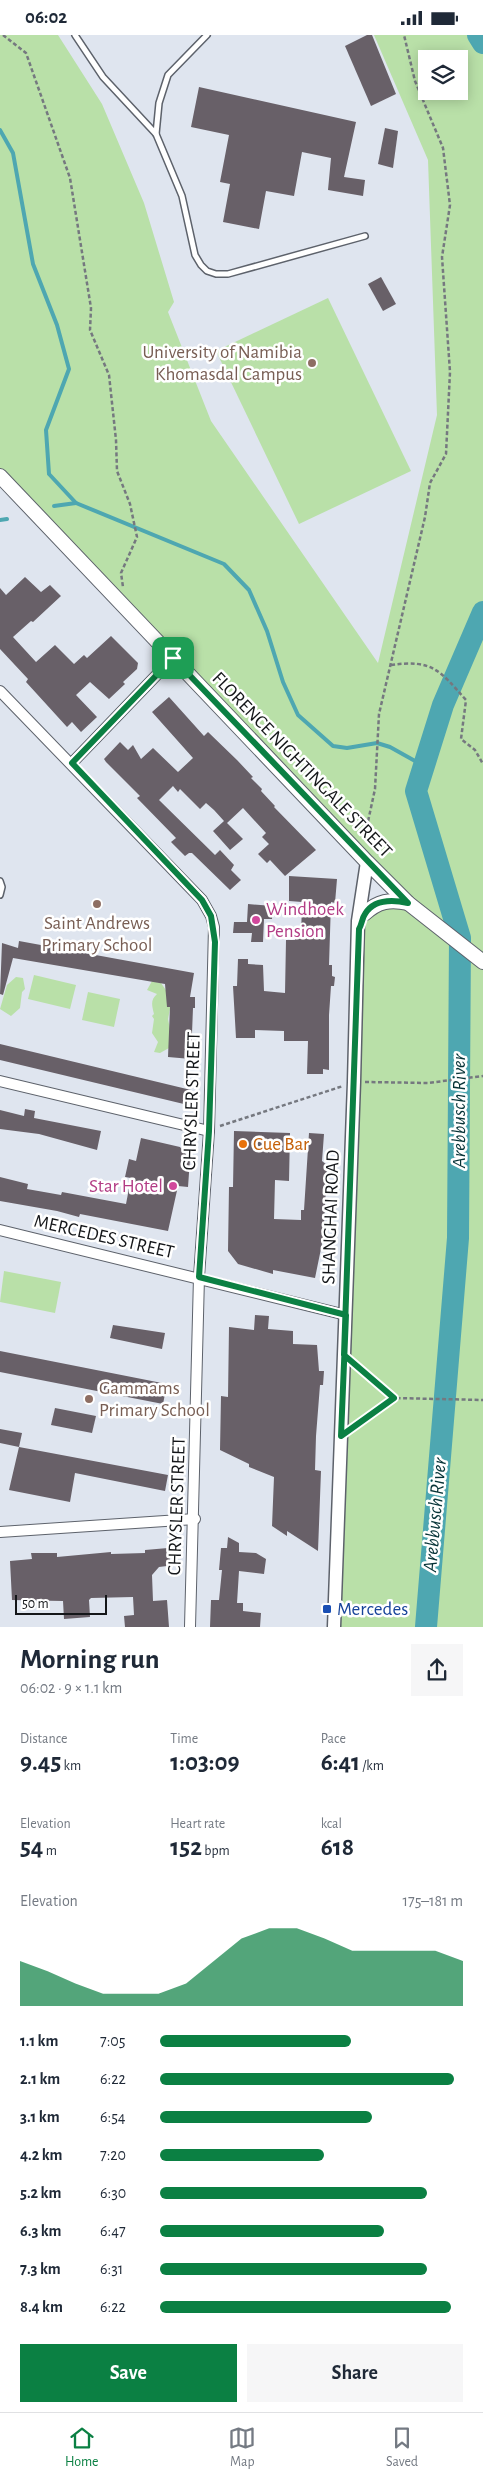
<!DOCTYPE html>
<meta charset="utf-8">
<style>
body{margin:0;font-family:"Alegreya Sans",sans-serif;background:#f6f6f7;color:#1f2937;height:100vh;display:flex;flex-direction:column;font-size:19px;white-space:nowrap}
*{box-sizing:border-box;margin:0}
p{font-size:16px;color:#747a83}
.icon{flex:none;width:28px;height:28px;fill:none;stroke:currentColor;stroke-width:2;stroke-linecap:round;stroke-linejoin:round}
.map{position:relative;height:1592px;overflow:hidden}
.side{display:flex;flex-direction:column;background:#fff;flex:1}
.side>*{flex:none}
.tools{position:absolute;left:418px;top:15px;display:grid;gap:10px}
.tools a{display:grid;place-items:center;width:50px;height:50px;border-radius:0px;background:#fff;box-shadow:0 2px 12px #0003;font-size:25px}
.scale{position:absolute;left:15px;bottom:12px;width:92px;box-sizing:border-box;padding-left:5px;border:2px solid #141619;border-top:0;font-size:14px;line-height:18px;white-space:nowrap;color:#141619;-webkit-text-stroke:4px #fff;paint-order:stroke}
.pin{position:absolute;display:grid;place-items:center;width:42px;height:42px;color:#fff;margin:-21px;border-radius:10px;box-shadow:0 2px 8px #0006}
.round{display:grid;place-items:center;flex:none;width:52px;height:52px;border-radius:0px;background:#f6f6f7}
.headline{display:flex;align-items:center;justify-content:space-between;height:85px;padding:0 20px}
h1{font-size:28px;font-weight:700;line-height:38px}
.figures{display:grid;grid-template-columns:repeat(3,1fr);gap:8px;height:85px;padding:5px 20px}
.figures div{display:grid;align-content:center}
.figures b{font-size:25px;font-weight:700}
.figures small{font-size:14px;font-weight:400}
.figures p{font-size:14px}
.chart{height:140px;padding:10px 20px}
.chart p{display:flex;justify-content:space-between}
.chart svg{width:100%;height:90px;margin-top:5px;fill:#0b8043;opacity:.7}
.button{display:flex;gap:10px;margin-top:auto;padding:10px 20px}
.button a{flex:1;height:58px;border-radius:0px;background:#0b8043;color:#fff;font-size:20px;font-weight:700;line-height:58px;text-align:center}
.button a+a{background:#f6f6f7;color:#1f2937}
ul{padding:0 20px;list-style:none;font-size:16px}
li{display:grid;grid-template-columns:80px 60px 1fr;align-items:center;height:38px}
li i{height:12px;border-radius:6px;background:#0b8043}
.status{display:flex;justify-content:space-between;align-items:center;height:35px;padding:0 25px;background:#fff;direction:ltr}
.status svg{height:14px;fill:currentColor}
.menu{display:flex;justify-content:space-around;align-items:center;height:70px;border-top:1px solid #e0e1e3;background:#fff;font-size:14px;color:#747a83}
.menu a{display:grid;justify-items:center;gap:2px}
.menu .active{color:#0b8043}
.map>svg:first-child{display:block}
.green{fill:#b9e0a8;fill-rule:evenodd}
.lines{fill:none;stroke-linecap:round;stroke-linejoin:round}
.stream{stroke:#4ea7b1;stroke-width:4}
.river{stroke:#4ea7b1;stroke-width:22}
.building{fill:#686068}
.service-casing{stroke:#5d626b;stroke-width:8}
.minor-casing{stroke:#5d626b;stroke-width:12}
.tertiary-casing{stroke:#5d626b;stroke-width:15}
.secondary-casing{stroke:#5d626b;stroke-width:16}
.path{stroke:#75787f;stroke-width:2.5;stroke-dasharray:4 2.5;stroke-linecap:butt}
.service{stroke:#fff;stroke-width:5}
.minor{stroke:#fff;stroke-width:10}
.tertiary{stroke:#fff;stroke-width:12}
.secondary{stroke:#fff;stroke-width:14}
.route-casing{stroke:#fff;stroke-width:10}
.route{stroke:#0b8043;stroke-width:6}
.education-dot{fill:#8d6e63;stroke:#fff;stroke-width:2}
.hotel-dot{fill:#d1479c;stroke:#fff;stroke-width:2}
.food-dot{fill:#e8710a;stroke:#fff;stroke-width:2}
.transit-dot{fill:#1a4fb4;stroke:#fff;stroke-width:2}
.labels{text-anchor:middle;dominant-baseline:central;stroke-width:5;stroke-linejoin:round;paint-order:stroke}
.education-label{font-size:19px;fill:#785e54;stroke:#fff;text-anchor:end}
.street-label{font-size:19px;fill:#141619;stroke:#fff}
.hotel-label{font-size:19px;fill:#b23c85;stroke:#fff;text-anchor:start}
.food-label{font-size:19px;fill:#c56008;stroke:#fff;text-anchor:start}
.transit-label{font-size:19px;fill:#164399;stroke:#fff;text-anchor:start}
.water-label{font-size:20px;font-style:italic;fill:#063337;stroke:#fff}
</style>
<div class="status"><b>06:02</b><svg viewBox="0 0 49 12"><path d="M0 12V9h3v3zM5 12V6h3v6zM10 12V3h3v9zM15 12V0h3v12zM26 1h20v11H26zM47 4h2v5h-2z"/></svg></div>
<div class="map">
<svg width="483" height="1592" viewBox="0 0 483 1592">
<rect width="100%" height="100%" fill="#dfe5ef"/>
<g class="green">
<path d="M0,0H58L102,69L144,168L174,267L168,277L211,386L378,628L437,380L428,125L374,0H483V1592H334L364,879L396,865L0,441ZM426,24H459V56H426Z"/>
<path d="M328,263L411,436L299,489L216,316Z"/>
<path d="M34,940L76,950L70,974L28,964Z"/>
<path d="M16,942L23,943L25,954L22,957L20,973L11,981L0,974L7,950Z"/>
<path d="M152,946L161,948L172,964L168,984L171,999L169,1013L160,1018L154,1017L158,1007L152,998L154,984L152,981L154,979C152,971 150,965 157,959L147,955Z"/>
<path d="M88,957L120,964L114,992L82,985Z"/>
<path d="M4,1236L61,1247L55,1278L0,1267Z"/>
</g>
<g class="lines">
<g class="stream">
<path d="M0,95L13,118L33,229L57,290L69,334L46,395L49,439L76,468L224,529L249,555L267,596L283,647L298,680L333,711L347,713L377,708L390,712L424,731"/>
<path d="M54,471L76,468"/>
<path d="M0,485L7,484"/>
</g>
<g class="river">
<path d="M478,0L483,8"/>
<path d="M426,1592L458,1203L460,903L416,756L443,670L483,577"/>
</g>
</g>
<g class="building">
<path d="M367,0H372L396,59L371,71L345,11Z"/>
<path d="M199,52L356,87L344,142L365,145L363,161L328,155L331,123L302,117L294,161L266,156L259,194L223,187L230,149L220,147L229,100L191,92Z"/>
<path d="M385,93L398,96L393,133L378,129Z"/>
<path d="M381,242L396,269L383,276L368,249Z"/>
<path d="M25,542L41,557L50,550L61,561L33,587L31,586L13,602L36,627L55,610L74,629L84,620L87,623L111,601L138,628L137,634L123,647L125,649L109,664L90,647L76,660L97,682L81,697L72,687L67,692L26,647L28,644L0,614V553L6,560Z"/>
<path d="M169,662L204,701L208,697L237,725L253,742L251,743L262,754L261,756L275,771L274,772L316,815L285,841L270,825L267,828L258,819L269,809L262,802L266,798L243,773L227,788L243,804L230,815L213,796L224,786L214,775L206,768L200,774L180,754L178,757L173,751L159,765L215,820L220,815L234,830L231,835L241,845L230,855L192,818H189L185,821L171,807L176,803L137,763L140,761L106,727L104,724L120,707L128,715L133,710L141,724L153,713L178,737L193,723L152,677Z"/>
<path d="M289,841L337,844L335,868L331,867L329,930H332V941L335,942L334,951H331L329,980V1035L323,1034V1039H307L308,1006H284V996L255,995V1003H236L233,951H237L238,924H248V929L263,930L264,956L285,958L286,905H295V902H301L302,867L289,866Z"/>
<path d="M248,869L273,871L272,884H264L263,907H251L252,898H233L234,887H247Z"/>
<path d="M19,906L194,938L190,962H195V973H193L191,1024L168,1022L170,972H167L165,949L13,923L3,960L0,959L2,908L18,913Z"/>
<path d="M0,1009L191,1055L188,1070L0,1025Z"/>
<path d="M25,1074L35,1076L34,1083L101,1096L97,1115L39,1099L0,1094V1075L24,1081Z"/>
<path d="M234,1096L290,1098L289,1146L275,1145L274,1184L301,1185V1175H304L309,1098L324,1099L322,1126L327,1130L325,1173L323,1204L315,1243L273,1235V1239L238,1229L228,1216L229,1152H233Z"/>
<path d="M141,1103L180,1112L190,1124L188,1152L178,1151L168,1196L80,1179L79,1182L57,1176L0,1166V1142L28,1149L27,1154L61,1160L62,1157L126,1169L131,1143L125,1142L129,1124L136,1126Z"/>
<path d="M255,1280L269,1281L268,1294L293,1296V1309L317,1310L319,1336H324L323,1350H320L316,1401L315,1435L321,1436L318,1516L287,1496V1501L272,1491L274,1442L249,1432V1429L220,1415L221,1361L228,1362L229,1292L254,1295Z"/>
<path d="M113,1290L165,1298L162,1314L110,1303Z"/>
<path d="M0,1316L167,1349L163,1369L0,1337Z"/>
<path d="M55,1373L96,1381L92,1398L51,1390Z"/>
<path d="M0,1394L22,1398L19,1412L0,1408Z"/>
<path d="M19,1412L168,1440L165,1456L75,1438L70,1467L9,1455Z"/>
<path d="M228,1502L239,1508V1517L256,1518L266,1524L264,1539L239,1536L237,1568H243V1576L261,1578L260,1592H210L211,1565H219L222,1535H219L221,1513H227Z"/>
<path d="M168,1513L170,1526L167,1527V1531L159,1532L152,1540L153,1566L167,1565L169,1592H125L124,1581L134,1580L133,1562L91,1563L89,1565L90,1582L64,1584L63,1566L12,1565L10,1526L32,1524L31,1518H57V1522L111,1517V1519L145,1518V1515Z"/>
</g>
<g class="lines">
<defs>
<g id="service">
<path d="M75,0L103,42L156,99L182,161L195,220L201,230L207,236L216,239H228L365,201"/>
<path d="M156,99L159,68L168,40L207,0"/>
<path d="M0,846L2,852L0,860"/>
</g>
<g id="minor">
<path d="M0,656L202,865L211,881L214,892L209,1096L199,1242L190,1592"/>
<path d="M72,728L173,623"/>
<path d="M0,1046L209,1096"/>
<path d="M0,1195L346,1280"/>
<path d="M0,1497L195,1484"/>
</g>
<path id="tertiary" d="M334,1592L354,1047L358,886L367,827"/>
<g id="secondary">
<path d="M0,441L367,827L408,868L483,927"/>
<path d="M364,879C378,866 390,864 408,868"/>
</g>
</defs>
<use href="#service" class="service-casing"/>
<use href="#minor" class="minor-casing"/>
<use href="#tertiary" class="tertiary-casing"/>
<use href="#secondary" class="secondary-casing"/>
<g class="path">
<path d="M3,0L26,18L70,143L91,273L90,295L109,340L116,405L117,436L130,469L137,502L121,538L123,552"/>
<path d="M391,630C433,624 440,636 466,665L461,704L475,715L483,729"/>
<path d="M364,805L375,754L379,679L425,482L430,448L446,419L450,337L442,222L450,170L443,113L415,46L404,0"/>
<path d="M365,1047L428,1048L483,1041"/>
<path d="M220,1091L343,1051"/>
<path d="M355,1329L394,1363"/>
<path d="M354,1392L394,1363L483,1365"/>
</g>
<use href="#service" class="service"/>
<use href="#minor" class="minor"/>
<use href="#tertiary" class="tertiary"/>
<use href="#secondary" class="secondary"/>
</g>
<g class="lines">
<defs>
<path id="route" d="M173,623L72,728L202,865L211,881L215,907L209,1096L199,1242L346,1280L341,1401L394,1363L344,1320L359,894C362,889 362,883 365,879C374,864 394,865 408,868L173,623"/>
</defs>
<use href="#route" class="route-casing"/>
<use href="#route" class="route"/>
</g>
<g class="education-dot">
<circle cx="312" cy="328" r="5"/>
<circle cx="97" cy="869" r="5"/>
<circle cx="89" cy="1364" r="5"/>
</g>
<g class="hotel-dot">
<circle cx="256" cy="885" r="5"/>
<circle cx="173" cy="1151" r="5"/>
</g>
<circle class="food-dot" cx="243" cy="1109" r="5"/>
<rect class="transit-dot" x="322" y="1569" width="10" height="10" rx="2.5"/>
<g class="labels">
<g class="education-label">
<text x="302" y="317">University of Namibia<tspan x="302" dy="22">Khomasdal Campus</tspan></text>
<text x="97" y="888" text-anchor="middle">Saint Andrews<tspan x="97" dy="22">Primary School</tspan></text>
<text x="99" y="1353" text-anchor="start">Gammams<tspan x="99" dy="22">Primary School</tspan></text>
</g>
<g class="street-label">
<text transform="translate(302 730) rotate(46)">FLORENCE NIGHTINGALE STREET</text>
<text transform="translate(192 1066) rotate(-88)">CHRYSLER STREET</text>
<text transform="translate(331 1182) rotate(-88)">SHANGHAI ROAD</text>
<text transform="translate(104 1202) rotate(13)">MERCEDES STREET</text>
<text transform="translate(177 1471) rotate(-88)">CHRYSLER STREET</text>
</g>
<g class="hotel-label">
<text x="266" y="874">Windhoek<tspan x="266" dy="22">Pension</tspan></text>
<text x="163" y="1151" text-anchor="end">Star Hotel</text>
</g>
<g class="food-label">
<text x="253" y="1109">Cue Bar</text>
</g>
<g class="transit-label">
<text x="337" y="1574">Mercedes</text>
</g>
<g class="water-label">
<text transform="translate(459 1076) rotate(-90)">Arebbusch River</text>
<text transform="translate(435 1480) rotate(-85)">Arebbusch River</text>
</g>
</g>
</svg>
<div class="tools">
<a><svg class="icon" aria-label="layers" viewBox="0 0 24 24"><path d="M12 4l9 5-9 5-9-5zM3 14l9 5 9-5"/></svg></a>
</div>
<div class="scale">50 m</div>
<div class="pin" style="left:173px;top:623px;background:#1e9e55"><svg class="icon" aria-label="arrive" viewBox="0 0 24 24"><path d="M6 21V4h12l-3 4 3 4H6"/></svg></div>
</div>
<section class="side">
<div class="headline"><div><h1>Morning run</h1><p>06:02 · 9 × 1.1 km</p></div><a class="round"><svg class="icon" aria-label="share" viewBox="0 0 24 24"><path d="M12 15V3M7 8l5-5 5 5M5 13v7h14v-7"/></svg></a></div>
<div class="figures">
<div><p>Distance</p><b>9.45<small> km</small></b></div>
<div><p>Time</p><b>1:03:09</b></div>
<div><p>Pace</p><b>6:41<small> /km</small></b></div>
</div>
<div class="figures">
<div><p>Elevation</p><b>54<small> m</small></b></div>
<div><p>Heart rate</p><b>152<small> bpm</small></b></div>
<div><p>kcal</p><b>618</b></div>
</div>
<div class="chart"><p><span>Elevation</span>175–181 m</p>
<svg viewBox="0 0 160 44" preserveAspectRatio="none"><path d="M0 44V22L10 27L20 33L30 38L40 38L50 38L60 33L70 22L80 11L90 6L100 6L110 11L120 17L130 17L140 17L150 17L160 22V44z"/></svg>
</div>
<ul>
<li><b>1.1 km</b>7:05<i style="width:63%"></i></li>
<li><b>2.1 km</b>6:22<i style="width:97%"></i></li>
<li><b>3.1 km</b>6:54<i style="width:70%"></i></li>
<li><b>4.2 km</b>7:20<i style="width:54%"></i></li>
<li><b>5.2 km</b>6:30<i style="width:88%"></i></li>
<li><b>6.3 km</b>6:47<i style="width:74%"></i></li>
<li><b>7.3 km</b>6:31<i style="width:88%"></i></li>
<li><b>8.4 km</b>6:22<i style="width:96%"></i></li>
</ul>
<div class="button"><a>Save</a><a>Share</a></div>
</section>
<nav class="menu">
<a class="active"><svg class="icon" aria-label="home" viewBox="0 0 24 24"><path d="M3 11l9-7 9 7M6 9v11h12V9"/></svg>Home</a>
<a><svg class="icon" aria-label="map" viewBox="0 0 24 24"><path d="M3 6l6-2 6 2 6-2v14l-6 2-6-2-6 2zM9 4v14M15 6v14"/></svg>Map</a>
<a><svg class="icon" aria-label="saved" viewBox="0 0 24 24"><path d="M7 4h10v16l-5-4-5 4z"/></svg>Saved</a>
</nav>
